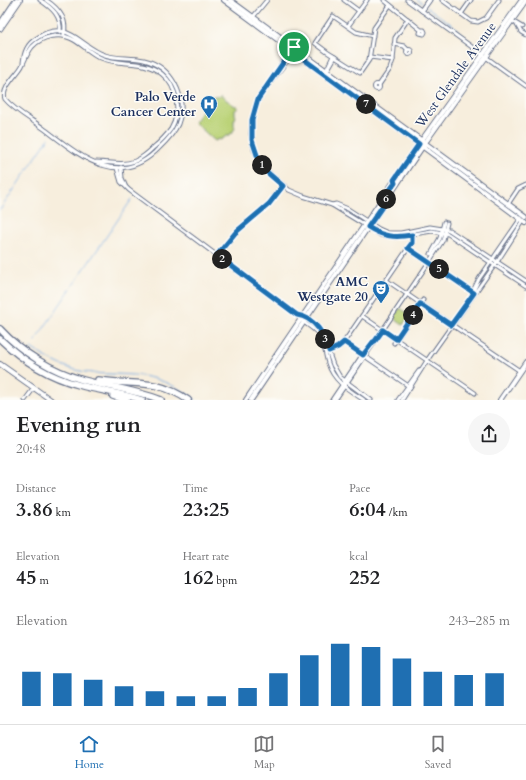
<!DOCTYPE html>
<meta charset="utf-8">
<style>
body{margin:0;font-family:Cardo,serif;background:#f6f6f6;color:#202124;height:100vh;display:flex;flex-direction:column;font-size:15px;white-space:nowrap}
*{box-sizing:border-box;margin:0}
p{font-size:13px;color:#757577}
.icon{flex:none;width:22px;height:22px;fill:none;stroke:currentColor;stroke-width:2;stroke-linecap:round;stroke-linejoin:round}
.map{position:relative;height:400px;overflow:hidden}
.panel{display:flex;flex-direction:column;background:#fff;flex:1}
.panel>*{flex:none}
.pin{position:absolute;display:grid;place-items:center;width:34px;height:34px;color:#fff;margin:-17px;border:2px solid #fff;border-radius:50%;box-shadow:0 1px 4px #0007}
.km{position:absolute;width:20px;height:20px;margin:-10px;border-radius:50%;background:#222;color:#fff;font-size:11px;line-height:20px;text-align:center}
.round{display:grid;place-items:center;flex:none;width:42px;height:42px;border-radius:21px;background:#f6f6f6}
.headline{display:flex;align-items:center;justify-content:space-between;height:68px;padding:0 16px}
h1{font-size:22px;font-weight:600;line-height:30px}
.figures{display:grid;grid-template-columns:repeat(3,1fr);gap:6px;height:68px;padding:4px 16px}
.figures div{display:grid;align-content:center}
.figures b{font-size:20px;font-weight:600}
.figures small{font-size:11px;font-weight:400}
.figures p{font-size:11px}
.chart{height:112px;padding:8px 16px}
.chart p{display:flex;justify-content:space-between}
.chart svg{width:100%;height:72px;margin-top:4px;stroke:#1f6fb2;stroke-width:6}
.tab-bar{display:flex;justify-content:space-around;align-items:center;height:56px;border-top:1px solid #e0e0e0;background:#fff;font-size:11px;color:#757577}
.tab-bar a{display:grid;justify-items:center;gap:2px}
.tab-bar .selected{color:#1f6fb2}
.map>svg:first-child{display:block}
.green{fill:#bbd378;stroke:#6b816b}
.lines{fill:none;stroke-linecap:round;stroke-linejoin:round}
.stream{stroke:#76aae3;stroke-width:1}
.minor-casing{stroke:#68728a;stroke-width:5}
.major-casing{stroke:#68728a;stroke-width:6}
.highway-casing{stroke:#68728a;stroke-width:8}
.minor{stroke:#fff;stroke-width:3}
.major{stroke:#fff;stroke-width:4}
.highway{stroke:#fff;stroke-width:5.5}
.route-casing{stroke:#fff;stroke-width:8}
.route{stroke:#1f6fb2;stroke-width:5}
.labels{text-anchor:middle;dominant-baseline:central;stroke-width:3;stroke-linejoin:round;paint-order:stroke}
.street-label{font-size:13px;fill:#1b2f5e;stroke:#fdfcf7}
.poi-label{font-size:13px;font-weight:bold;fill:#1b2f5e;stroke:#fdfcf7;text-anchor:end}
</style>
<div class="map">
<svg width="526" height="400" viewBox="0 0 526 400">
<rect width="100%" height="100%" fill="#fdfcf7"/>
<filter id="ink" filterUnits="userSpaceOnUse"><feTurbulence type="fractalNoise" baseFrequency=".025" numOctaves="2"/><feDisplacementMap in="SourceGraphic" scale="8" xChannelSelector="R" yChannelSelector="G"/><feConvolveMatrix kernelMatrix="1 2 1 2 8 2 1 2 1" color-interpolation-filters="sRGB"/></filter>
<filter id="wash" filterUnits="userSpaceOnUse"><feTurbulence type="fractalNoise" baseFrequency=".012" numOctaves="4" result="noise"/><feDisplacementMap in="SourceGraphic" scale="16" xChannelSelector="R" yChannelSelector="G"/><feGaussianBlur stdDeviation="0.9" result="paint"/><feColorMatrix in="noise" values="0 0 0 0 0 0 0 0 0 0 0 0 0 0 0 0 0 1.4 0 .05"/><feComposite in="paint" operator="in"/></filter>
<g filter="url(#wash)">
<rect width="100%" height="100%" fill="#f7eedd"/>
<g class="green">
<path d="M221,94V96L235,106H237L238,108L235,110V115L236,116L235,119H234V126L235,128L232,133L220,140L219,139L215,141L194,122L213,96L218,97Z"/>
<path d="M400,308L410,315L403,325L393,318Z"/>
</g>
<g class="lines">
<g class="stream">
<path d="M417,0L422,3"/>
<path d="M427,7L459,30"/>
<path d="M469,50V49"/>
<path d="M0,210L49,138"/>
<path d="M35,341L132,199"/>
<path d="M31,348C50,361 70,371 93,373C113,375 133,373 152,378C168,382 182,390 196,400"/>
</g>
</g>
</g>
<g filter="url(#ink)">
<g class="lines">
<defs>
<g id="minor">
<path d="M40,0C52,8 62,16 60,32"/>
<path d="M46,0C58,8 68,19 64,34"/>
<path d="M344,0L359,11"/>
<path d="M384,0L421,30H424L425,32L424,34L420,33L421,30"/>
<path d="M407,0L526,86"/>
<path d="M442,0L471,21L478,22L486,18L499,0"/>
<path d="M421,10L428,0"/>
<path d="M422,11L430,0"/>
<path d="M461,14L471,0"/>
<path d="M253,17L267,0"/>
<path d="M512,21L522,27"/>
<path d="M517,25L521,32L526,35"/>
<path d="M348,26L367,0"/>
<path d="M373,36L356,32L333,16L315,43L327,52L360,73L369,60L374,28L390,5"/>
<path d="M394,44L404,46L408,50"/>
<circle cx="409" cy="52" r="2.5"/>
<path d="M295,51L261,94L257,103L252,119L251,134L254,150L263,166L272,176L289,190L303,196L332,205L381,235L396,237L432,231L448,234L526,286"/>
<path d="M370,57L393,60"/>
<path d="M23,63C24,52 27,44 37,38C68,17 81,48 105,55C117,59 131,57 144,60C172,67 188,97 178,124C173,136 163,144 155,152C115,189 77,153 43,128C31,119 15,111 5,99C1,88 17,75 22,66C25,59 28,52 32,47C42,36 60,32 74,40C83,45 91,54 101,58C122,67 142,58 162,74C178,87 181,112 171,129C166,136 160,142 154,147C148,153 142,158 135,161C121,166 110,162 96,162"/>
<path d="M280,68L281,64L292,50"/>
<path d="M326,71L328,69L335,57"/>
<path d="M326,71L333,56"/>
<circle cx="377" cy="87" r="2.5"/>
<path d="M379,85L390,69L393,60L395,38L408,19"/>
<path d="M121,167L122,178L125,185"/>
<path d="M117,168L121,182L129,190L297,315C303,324 314,327 320,336C325,345 325,354 328,363C334,382 349,390 364,400"/>
<path d="M508,204L518,189L526,185"/>
<path d="M332,205L336,204L348,209L379,229L388,233H401L430,227L449,230L526,281"/>
<path d="M408,248L474,293"/>
<path d="M431,254L440,238L444,222"/>
<path d="M217,255L236,232L269,204L283,186"/>
<path d="M386,280L520,371"/>
<path d="M472,293L479,279L521,218"/>
<path d="M362,316L475,393"/>
<path d="M305,318L317,327L323,336L333,365L340,377L371,400"/>
<path d="M344,342L410,387"/>
<path d="M394,343L423,300"/>
<path d="M329,351L340,346L344,342L411,244L412,240V235"/>
<path d="M25,400L34,388"/>
<path d="M332,400L361,357L373,343"/>
<path d="M335,400L429,262L443,240L447,223"/>
<path d="M398,400L419,371"/>
<path d="M402,400L428,359L499,259L524,220"/>
</g>
<g id="major">
<path d="M224,0L526,223"/>
<path d="M230,0L526,217"/>
<path d="M0,24L16,0"/>
<path d="M0,29L20,0"/>
<path d="M0,364L51,400"/>
<path d="M246,400L424,137L522,0"/>
<path d="M251,400L427,140L526,1"/>
<path d="M500,400L526,362"/>
</g>
<g id="highway">
<path d="M0,329C22,353 52,371 83,380C109,387 136,390 161,400"/>
<path d="M0,339C22,360 49,377 79,385C100,391 122,393 142,400"/>
<path d="M98,380C134,386 154,377 188,400"/>
<path d="M113,396L126,400"/>
</g>
</defs>
<use href="#minor" class="minor-casing"/>
<use href="#major" class="major-casing"/>
<use href="#highway" class="highway-casing"/>
<use href="#minor" class="minor"/>
<use href="#major" class="major"/>
<use href="#highway" class="highway"/>
</g>
</g>
<g class="lines" filter="url(#ink)">
<defs>
<path id="route" d="M294,47L296,49L294,52L419,144L394,180L395,183L387,194L386,201L368,227C383,237 395,238 412,235V243L408,248L474,293L451,325L420,304L396,339L383,330L375,341L373,342L363,355L344,342L338,347L329,351C326,336 314,317 297,315L217,255L236,232L269,204L283,186L268,173L258,158L252,140V120L258,99Z"/>
</defs>
<use href="#route" class="route-casing"/>
<use href="#route" class="route"/>
</g>
<defs>
<symbol id="hospital-pin" viewBox="-11 -11 22 30"><path d="M0 17L-7.5 6A9.5 9.5 0 1 1 7.5 6Z" fill="#1f6fb2" stroke="#fdfcf7"/><path d="M-5-5h3v3.5h4V-5h3V5h-3V1.5h-4V5h-3Z" fill="#fff"/></symbol>
<symbol id="theatre-pin" viewBox="-11 -11 22 30"><path d="M0 17L-7.5 6A9.5 9.5 0 1 1 7.5 6Z" fill="#1f6fb2" stroke="#fdfcf7"/><path d="M-5-5.5Q0-4 5-5.5V0Q5 5 0 6Q-5 5-5 0ZM-3.3-2.5H-1v1.5H-3.3ZM1-2.5H3.3v1.5H1ZM-2.8 1Q0 5.5 2.8 1Z" fill="#fff"/></symbol>
</defs>
<g fill-rule="evenodd">
<use href="#hospital-pin" x="199" y="94" width="20" height="27"/>
<use href="#theatre-pin" x="371" y="279" width="20" height="27"/>
</g>
<g class="labels">
<g class="street-label">
<text transform="translate(456 75) rotate(-54)">West Glendale Avenue</text>
</g>
<g class="poi-label">
<text x="196" y="97">Palo Verde<tspan x="196" dy="15">Cancer Center</tspan></text>
<text x="368" y="282">AMC<tspan x="368" dy="15">Westgate 20</tspan></text>
</g>
</g>
</svg>
<div class="pin" style="left:294px;top:47px;background:#1e9e55"><svg class="icon" aria-label="arrive" viewBox="0 0 24 24"><path d="M6 21V4h12l-3 4 3 4H6"/></svg></div>
<b class="km" style="left:262px;top:165px">1</b>
<b class="km" style="left:222px;top:259px">2</b>
<b class="km" style="left:325px;top:339px">3</b>
<b class="km" style="left:413px;top:315px">4</b>
<b class="km" style="left:439px;top:269px">5</b>
<b class="km" style="left:386px;top:199px">6</b>
<b class="km" style="left:366px;top:104px">7</b>
</div>
<section class="panel">
<div class="headline"><div><h1>Evening run</h1><p>20:48</p></div><a class="round"><svg class="icon" aria-label="share" viewBox="0 0 24 24"><path d="M12 15V3M7 8l5-5 5 5M5 13v7h14v-7"/></svg></a></div>
<div class="figures">
<div><p>Distance</p><b>3.86<small> km</small></b></div>
<div><p>Time</p><b>23:25</b></div>
<div><p>Pace</p><b>6:04<small> /km</small></b></div>
</div>
<div class="figures">
<div><p>Elevation</p><b>45<small> m</small></b></div>
<div><p>Heart rate</p><b>162<small> bpm</small></b></div>
<div><p>kcal</p><b>252</b></div>
</div>
<div class="chart"><p><span>Elevation</span>243–285 m</p>
<svg viewBox="0 0 160 44" preserveAspectRatio="none"><path d="M5 44V23M15 44V24M25 44V28M35 44V32M45 44V35M55 44V38M65 44V38M75 44V33M85 44V24M95 44V13M105 44V6M115 44V8M125 44V15M135 44V23M145 44V25M155 44V24"/></svg>
</div>
</section>
<nav class="tab-bar">
<a class="selected"><svg class="icon" aria-label="home" viewBox="0 0 24 24"><path d="M3 11l9-7 9 7M6 9v11h12V9"/></svg>Home</a>
<a><svg class="icon" aria-label="map" viewBox="0 0 24 24"><path d="M3 6l6-2 6 2 6-2v14l-6 2-6-2-6 2zM9 4v14M15 6v14"/></svg>Map</a>
<a><svg class="icon" aria-label="saved" viewBox="0 0 24 24"><path d="M7 4h10v16l-5-4-5 4z"/></svg>Saved</a>
</nav>
